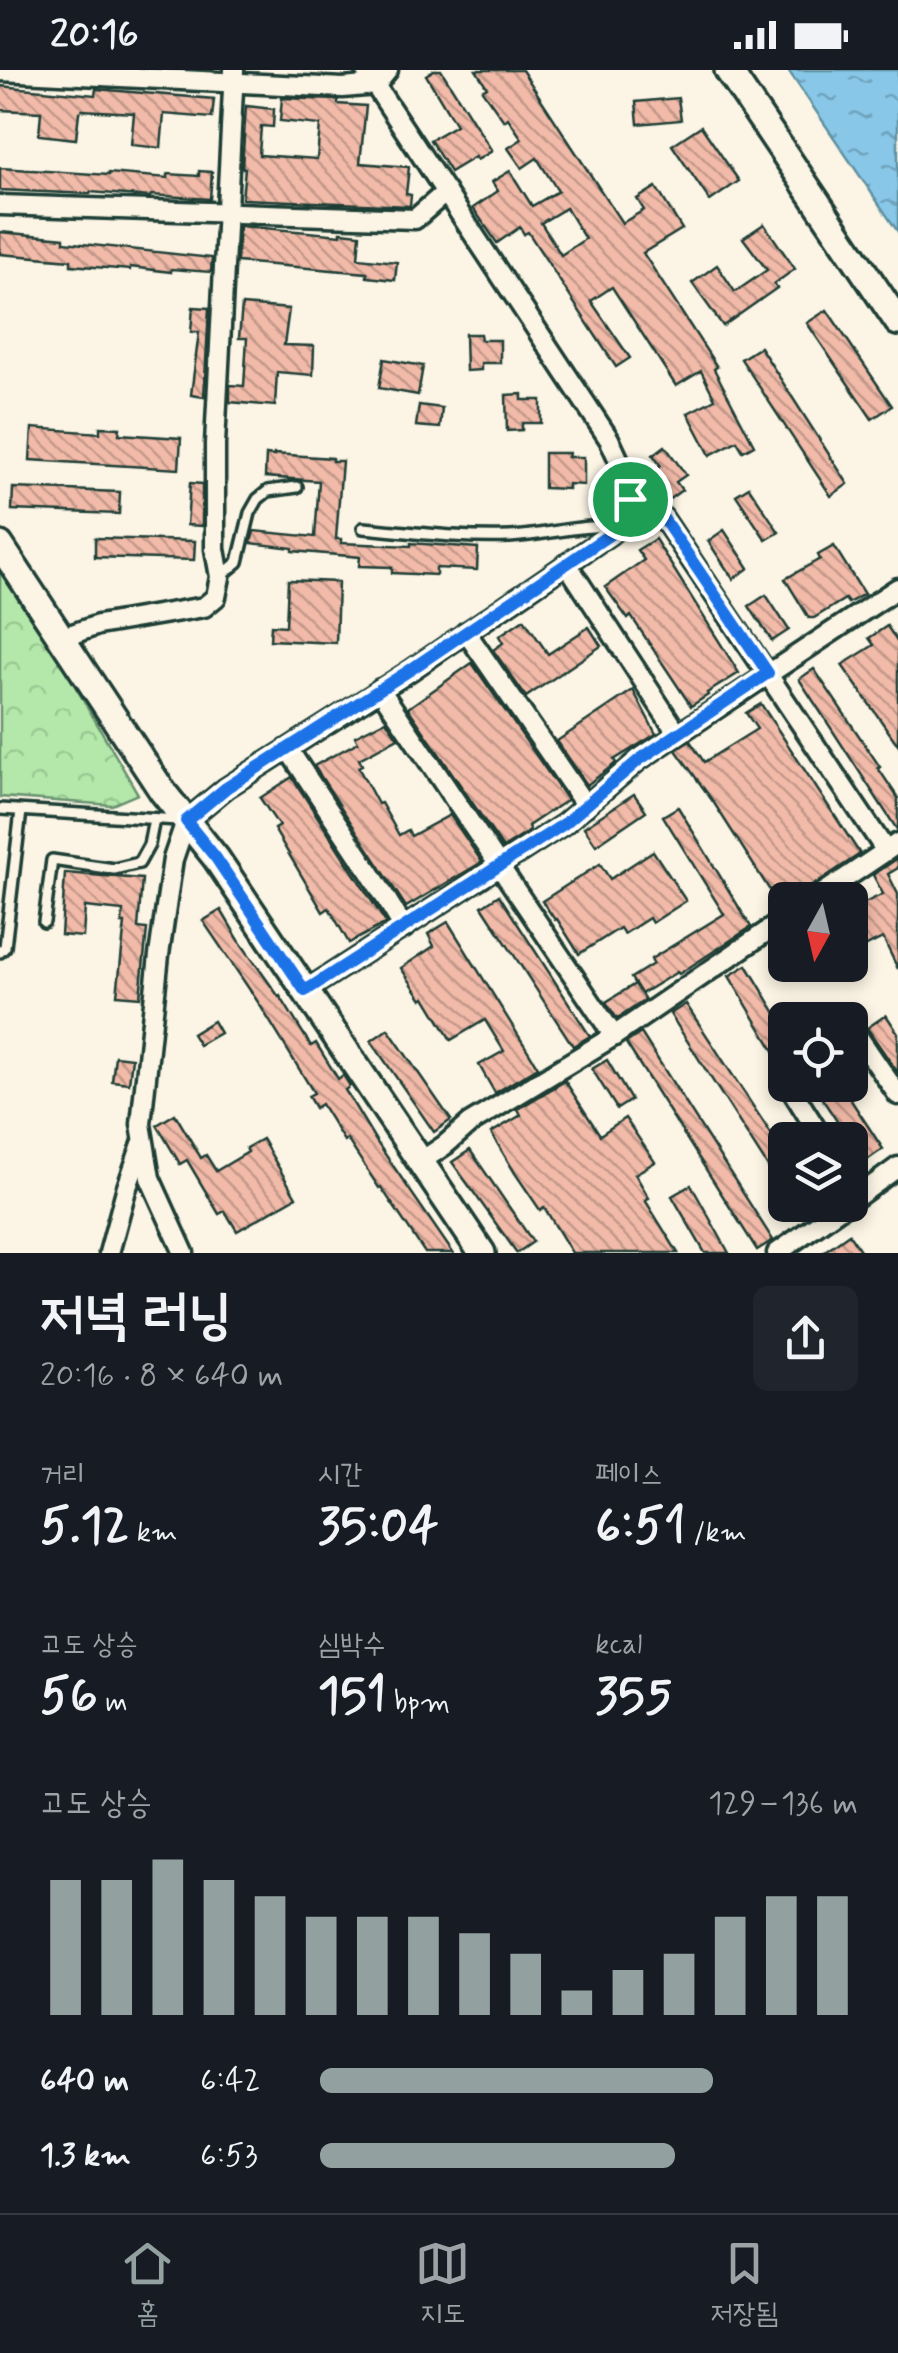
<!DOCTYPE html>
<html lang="ko">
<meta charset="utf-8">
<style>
body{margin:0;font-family:Mynerve,"Poor Story",sans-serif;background:#20242c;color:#f1f3f6;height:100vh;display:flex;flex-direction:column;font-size:38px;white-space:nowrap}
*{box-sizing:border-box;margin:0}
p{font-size:32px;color:#9ea1a6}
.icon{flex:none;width:55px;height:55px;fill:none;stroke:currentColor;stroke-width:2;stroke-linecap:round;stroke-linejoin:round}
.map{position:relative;height:1183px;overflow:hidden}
.sheet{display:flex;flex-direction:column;background:#171b24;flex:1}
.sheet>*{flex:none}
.needle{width:65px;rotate:188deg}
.buttons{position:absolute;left:768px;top:812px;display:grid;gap:20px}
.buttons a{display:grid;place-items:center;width:100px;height:100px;border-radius:15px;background:#171b24;box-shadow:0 5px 15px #0003;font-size:50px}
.pin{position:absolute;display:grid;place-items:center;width:85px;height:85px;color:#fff;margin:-42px;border:5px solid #fff;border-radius:50%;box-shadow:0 2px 10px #0007}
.round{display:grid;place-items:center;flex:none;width:105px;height:105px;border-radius:15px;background:#20242c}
.summary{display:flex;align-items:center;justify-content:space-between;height:170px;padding:0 40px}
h1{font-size:55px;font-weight:700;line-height:75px}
.metrics{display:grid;grid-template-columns:repeat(3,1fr);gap:15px;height:170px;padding:10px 40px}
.metrics div{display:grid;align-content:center}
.metrics b{font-size:50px;font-weight:700}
.metrics small{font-size:28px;font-weight:400}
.metrics p{font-size:28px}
.chart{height:280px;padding:20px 40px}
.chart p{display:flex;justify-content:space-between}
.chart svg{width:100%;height:180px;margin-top:10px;stroke:#92a19f;stroke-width:6}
ul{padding:0 40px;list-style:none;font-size:32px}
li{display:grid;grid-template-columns:160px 120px 1fr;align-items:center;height:75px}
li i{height:25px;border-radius:12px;background:#92a19f}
.status{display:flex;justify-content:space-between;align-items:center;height:70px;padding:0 50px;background:#171b24;direction:ltr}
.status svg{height:28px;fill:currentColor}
.dock{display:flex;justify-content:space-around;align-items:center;height:140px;border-top:2px solid #363941;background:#171b24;font-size:28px;color:#9ea1a6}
.dock a{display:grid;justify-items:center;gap:5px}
.dock .current{color:#92a19f}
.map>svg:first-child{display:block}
.forest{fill:url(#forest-crowns);stroke:#69926f;stroke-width:2.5}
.water{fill:url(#water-ripples);stroke:#5e90a0;stroke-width:2.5}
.building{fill:url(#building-back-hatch);stroke:#1f3d34;stroke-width:2.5;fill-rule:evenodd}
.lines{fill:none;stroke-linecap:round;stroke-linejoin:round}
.lane-casing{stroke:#1f3d34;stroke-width:16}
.street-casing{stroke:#1f3d34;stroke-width:25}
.secondary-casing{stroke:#1f3d34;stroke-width:32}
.lane{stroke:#fcf5e5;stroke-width:9}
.street{stroke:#fcf5e5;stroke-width:18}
.secondary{stroke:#fcf5e5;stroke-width:25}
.route-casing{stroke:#fff;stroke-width:20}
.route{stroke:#1a73e8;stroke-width:12}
</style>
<div class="status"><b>20:16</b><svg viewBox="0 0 49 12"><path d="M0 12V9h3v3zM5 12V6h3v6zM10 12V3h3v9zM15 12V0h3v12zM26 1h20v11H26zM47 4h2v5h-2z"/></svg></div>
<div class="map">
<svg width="898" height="1183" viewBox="0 0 898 1183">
<defs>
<pattern id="forest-crowns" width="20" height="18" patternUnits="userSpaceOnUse" patternTransform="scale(2.5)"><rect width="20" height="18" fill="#b3e8aa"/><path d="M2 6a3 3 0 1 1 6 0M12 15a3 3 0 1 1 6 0" fill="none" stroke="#9ac893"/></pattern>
<pattern id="water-ripples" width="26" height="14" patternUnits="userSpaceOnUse" patternTransform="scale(2.5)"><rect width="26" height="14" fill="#88c7e8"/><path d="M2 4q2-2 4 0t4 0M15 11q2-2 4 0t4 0" fill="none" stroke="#6fa3bd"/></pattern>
<pattern id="building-back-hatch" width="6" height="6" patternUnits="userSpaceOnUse" patternTransform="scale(2.5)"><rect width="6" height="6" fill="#f2baa8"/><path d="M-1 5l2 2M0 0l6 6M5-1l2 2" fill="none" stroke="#c3988a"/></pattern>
</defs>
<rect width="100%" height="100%" fill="#fcf5e5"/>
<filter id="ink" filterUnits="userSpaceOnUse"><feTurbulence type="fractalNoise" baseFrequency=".01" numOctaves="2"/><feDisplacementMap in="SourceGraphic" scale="20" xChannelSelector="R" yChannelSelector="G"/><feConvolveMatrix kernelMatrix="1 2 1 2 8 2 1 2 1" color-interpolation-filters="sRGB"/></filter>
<g filter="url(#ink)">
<path class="forest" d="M0,487L138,724L112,735L0,727Z"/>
<path class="water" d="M788,0H898V162Z"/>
<g class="building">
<path d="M434,0H441L492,81L477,90L475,87L450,102L430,70L456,55L426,5Z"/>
<path d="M476,0H522L622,153L644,140L637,129L656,117L682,159L643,183L717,297L714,299L754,375L743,381L737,371L710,385L688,343L715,329L701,301L676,316L612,217L591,231L630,288L616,297L528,162L524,164L520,157L497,173L473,138L498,121L492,112L510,101L532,136L558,121L537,88L522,98L508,78L522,69L508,48L504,51L482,20L487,17ZM566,138L585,169L561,185L541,153Z"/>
<path d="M0,16L95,25L96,19L214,29L212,48L164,44L161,78L131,75L134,43L82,40L79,42L76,69L39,65L41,42L0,40Z"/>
<path d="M282,28L338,30V34L366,36L360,93L409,97L406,124L411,125L410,136L242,129L245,98H242L246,36L274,39L273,57L261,56L259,85L317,89L320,55L280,51Z"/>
<path d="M678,28L681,50L638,54L636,32Z"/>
<path d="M701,56L739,111L710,131L672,75Z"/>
<path d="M0,98L109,105V103L168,108V104L199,106V101L212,102L210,129L151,125L150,127L91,122L90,124L0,120Z"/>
<path d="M764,154L795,199L774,214L777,218L723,256L692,213L717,195L735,222L767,200L743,168Z"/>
<path d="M239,156L341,165V162L360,164L358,188L397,192L395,210L367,207V203L237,192Z"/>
<path d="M0,162L64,168V172L212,188L211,202L171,199V202L130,197V200L71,195V190L0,184Z"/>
<path d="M242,235L289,239L284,275L314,276L313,305L277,302L275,336L230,332V315L244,316L247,268H239Z"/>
<path d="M193,237L209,238L204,327L191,325L199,262H191Z"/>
<path d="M827,240L892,336L872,349L807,253Z"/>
<path d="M465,264H480L481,270H500V293H481V300L466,301Z"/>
<path d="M760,277L848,414L831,426L741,289Z"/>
<path d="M384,289L423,296L418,325L379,318Z"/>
<path d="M522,324V330H541V353H522V360L507,361L506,325Z"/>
<path d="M419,335L442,338L440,358L416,356Z"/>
<path d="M100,357L120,358L119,364L181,368L179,399L30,390L32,358L100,363Z"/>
<path d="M665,376L686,405L676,412L682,420L668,430L650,404L661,396L653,385Z"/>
<path d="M544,383H569L568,387H584V415L568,414V419L544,418Z"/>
<path d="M274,384L332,388V391H342L336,469H341V473L411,476V473L478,478L477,500L436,498V505L392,503V497L359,496L360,487L293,481V478L251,473L254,461L315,467L319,411L265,407L266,385L274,386Z"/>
<path d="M190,413L202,414V456L187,455Z"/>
<path d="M749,417L779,462L766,470L736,425Z"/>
<path d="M13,418L120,422L119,444L12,440Z"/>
<path d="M724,460L749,498L733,509L708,471Z"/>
<path d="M95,468L195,471L194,490L95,487Z"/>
<path d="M655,469L739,603L707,623L708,625L691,636L631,546L628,549L605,517L644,490L637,480Z"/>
<path d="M834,476L864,524L848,533L845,529L814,548H809L785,509L820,489L818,485Z"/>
<path d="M288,510L338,512L336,573L270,570L271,555L286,556Z"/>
<path d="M766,525L789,560L772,571L749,536Z"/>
<path d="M524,549L548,584L589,557L601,576L526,627L493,580L503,573L499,566Z"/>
<path d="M887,556L898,573V675L842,595L874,575L869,568Z"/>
<path d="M472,593L567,730L528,756L530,761L503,778L408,638Z"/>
<path d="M814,599L880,697L878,698L898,728V761L799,609Z"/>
<path d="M633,620L656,664L614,690L616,693L587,715L557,671Z"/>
<path d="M761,634L860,784L806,820L798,830H776L714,733L676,680L690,671L704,692L757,659L746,643Z"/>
<path d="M386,650L398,668L359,689L362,695L358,697L378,734L381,733L399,765L408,760L411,766L450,745L482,792L406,837L314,696L358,672L355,666Z"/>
<path d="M292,707L386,853L349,873L329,838L323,842L274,759L279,756L260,728Z"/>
<path d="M634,724L646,741L596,775L584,757Z"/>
<path d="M678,737L751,857L679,904L677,902L641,924L631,908L653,894L651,889L724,844L663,746Z"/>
<path d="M653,781L686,831L652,853L649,848L624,864L620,858L579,884L557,849L555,850L542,831L600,794L610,809Z"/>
<path d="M898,788V798L888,804L898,824V899L883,868L850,884V840L883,824L873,805Z"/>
<path d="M65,803L142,809L138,858L147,859L140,927L117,925L125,853H122L123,841L85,837L83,867L61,865Z"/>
<path d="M499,825L590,966L573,976L482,836Z"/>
<path d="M221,840L240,872L279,927L280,926L311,976L316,973L338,1009L343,1005L350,1016L345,1020L376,1071L453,1183H425L381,1117L379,1118L347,1069L344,1071L321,1034L315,1038L308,1026L314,1023L258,932L203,851Z"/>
<path d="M448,852L538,997L495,1023L479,995L504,981L485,950L451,970L425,927L422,929L401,898L434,876L428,864Z"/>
<path d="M747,895L785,958V978L776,984L729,906Z"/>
<path d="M635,914L645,930L617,949L606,932Z"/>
<path d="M686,934L785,1085V1102L775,1108L670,944Z"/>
<path d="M886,945L898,963V1003L867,958Z"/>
<path d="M213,951L220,963L199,975L192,964Z"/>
<path d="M388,959L451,1050L434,1062L371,971Z"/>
<path d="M641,963L773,1170L757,1180L626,973Z"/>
<path d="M115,986L132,988L129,1013L112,1011Z"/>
<path d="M607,990L631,1030L617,1039L592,999Z"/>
<path d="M565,1011L600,1065L625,1048L655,1092L635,1104L649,1128L645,1130L678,1183H572L544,1137L540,1140L515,1103L491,1063L521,1045L518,1039Z"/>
<path d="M813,1015H841L883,1079L864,1092Z"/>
<path d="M175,1044L201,1088L206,1085L216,1101L248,1082L246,1078L262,1069L296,1127L237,1161L225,1141L219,1144L187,1090L180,1094L157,1055Z"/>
<path d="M470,1080L533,1172L517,1183L452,1092Z"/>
<path d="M691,1115L729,1183H705L672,1126Z"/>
<path d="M849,1164L862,1183H822Z"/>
</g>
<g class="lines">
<defs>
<g id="lane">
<path d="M363,458C411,462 461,469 510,467C546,465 581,454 617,457"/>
<path d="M222,505L238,492L250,443L258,429L268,421L297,417"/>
<path d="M0,739L178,750"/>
<path d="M44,852L52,790L114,799L139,793L149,775L154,749"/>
<path d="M0,882L5,877L21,741"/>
</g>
<g id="street">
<path d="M0,1L343,18L376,15L388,0"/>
<path d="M0,135L415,149L446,122"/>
<path d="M630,429L649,435L663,448L886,781"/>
<path d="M567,494L678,664"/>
<path d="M466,562L586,736"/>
<path d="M61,568L98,555L204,537L216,527L220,507L215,479V374L234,0"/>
<path d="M380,619L614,966"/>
<path d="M288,679L371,804L404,858"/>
<path d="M813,830L898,773"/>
<path d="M305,921L564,754L639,690L898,518"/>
<path d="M850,955L898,1025"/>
<path d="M791,1019L823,1070"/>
<path d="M420,1092L445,1075L469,1054L614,966L785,849"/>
<path d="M850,1132L898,1097"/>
<path d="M109,1183L126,1120L142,1074"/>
<path d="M184,1183L150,1108L141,1054L159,885L173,789L186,751L226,718L410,601L609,465C646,437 624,402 609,369L365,0"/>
<path d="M777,1183L845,1135"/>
</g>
<g id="secondary">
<path d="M728,0L898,252"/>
<path d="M0,475L163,722L216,788L482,1183"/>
</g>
</defs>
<use href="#lane" class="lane-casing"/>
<use href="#street" class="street-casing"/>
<use href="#secondary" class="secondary-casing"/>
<use href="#lane" class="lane"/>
<use href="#street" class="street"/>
<use href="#secondary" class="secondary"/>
</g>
</g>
<g class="lines" filter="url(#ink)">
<defs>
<path id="route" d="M630,429L649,435L663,448L768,603L639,690L564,754L305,921L216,788L186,751L226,718L410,600L609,465L620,457Z"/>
</defs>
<use href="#route" class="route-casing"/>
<use href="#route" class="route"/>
</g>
</svg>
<div class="buttons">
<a><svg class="needle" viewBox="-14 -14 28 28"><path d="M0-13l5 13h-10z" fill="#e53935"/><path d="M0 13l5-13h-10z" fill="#9ea1a6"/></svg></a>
<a><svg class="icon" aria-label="locate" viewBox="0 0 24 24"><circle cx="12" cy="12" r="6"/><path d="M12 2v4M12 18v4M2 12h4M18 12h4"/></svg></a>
<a><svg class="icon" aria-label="layers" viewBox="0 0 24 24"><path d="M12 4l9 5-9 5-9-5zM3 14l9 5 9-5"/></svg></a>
</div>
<div class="pin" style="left:630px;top:429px;background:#1e9e55"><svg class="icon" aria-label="arrive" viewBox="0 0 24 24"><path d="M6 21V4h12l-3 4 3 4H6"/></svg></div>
</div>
<section class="sheet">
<div class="summary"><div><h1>저녁 러닝</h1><p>20:16 · 8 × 640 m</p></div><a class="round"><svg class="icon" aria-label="share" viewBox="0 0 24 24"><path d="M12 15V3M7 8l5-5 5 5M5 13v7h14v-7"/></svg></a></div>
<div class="metrics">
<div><p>거리</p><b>5.12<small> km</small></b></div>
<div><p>시간</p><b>35:04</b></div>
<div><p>페이스</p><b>6:51<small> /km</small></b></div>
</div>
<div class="metrics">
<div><p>고도 상승</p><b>56<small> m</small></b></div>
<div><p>심박수</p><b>151<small> bpm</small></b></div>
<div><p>kcal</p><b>355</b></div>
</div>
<div class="chart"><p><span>고도 상승</span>129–136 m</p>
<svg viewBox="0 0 160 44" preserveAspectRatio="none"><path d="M5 44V11M15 44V11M25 44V6M35 44V11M45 44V15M55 44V20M65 44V20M75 44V20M85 44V24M95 44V29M105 44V38M115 44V33M125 44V29M135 44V20M145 44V15M155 44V15"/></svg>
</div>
<ul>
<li><b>640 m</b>6:42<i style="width:73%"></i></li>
<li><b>1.3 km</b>6:53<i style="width:66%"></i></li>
</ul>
</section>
<nav class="dock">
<a class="current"><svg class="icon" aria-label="home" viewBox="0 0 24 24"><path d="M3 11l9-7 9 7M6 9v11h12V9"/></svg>홈</a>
<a><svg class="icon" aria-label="map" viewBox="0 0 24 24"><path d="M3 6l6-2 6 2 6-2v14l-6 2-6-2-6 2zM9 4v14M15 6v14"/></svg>지도</a>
<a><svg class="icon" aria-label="saved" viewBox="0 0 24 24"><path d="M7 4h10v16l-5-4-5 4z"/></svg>저장됨</a>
</nav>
